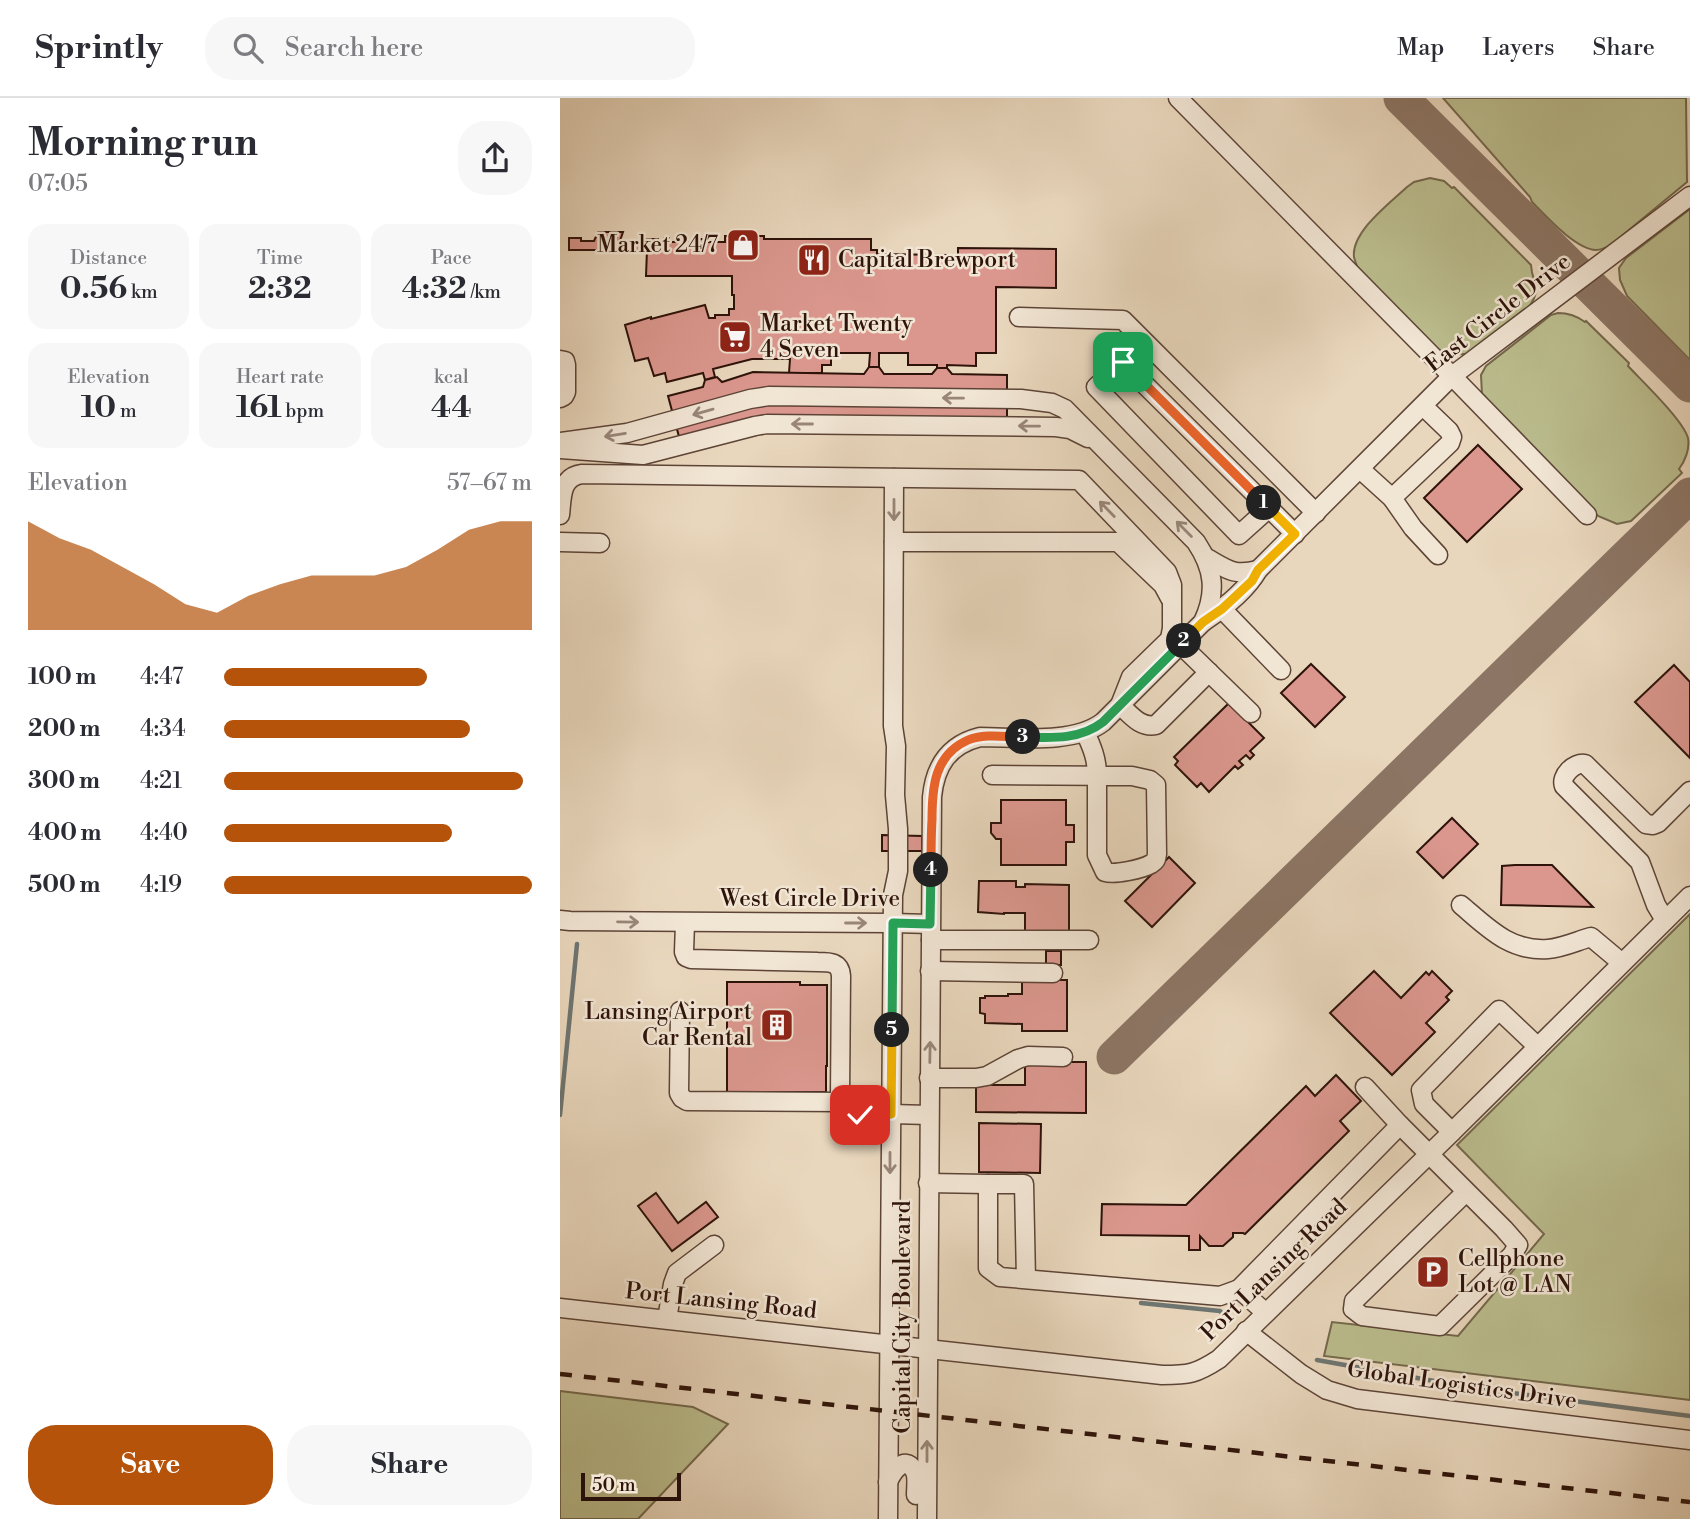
<!DOCTYPE html>
<meta charset="utf-8">
<style>
body{margin:0;font-family:"Libre Bodoni",serif;background:#f7f7f7;color:#2b2b33;height:100vh;display:flex;flex-direction:column;font-size:26px;white-space:nowrap}
*{box-sizing:border-box;margin:0}
p{font-size:23px;color:#7c7c81}
.icon{flex:none;width:38px;height:38px;fill:none;stroke:currentColor;stroke-width:2;stroke-linecap:round;stroke-linejoin:round}
.map{position:relative;flex:1;overflow:hidden}
.details{display:flex;flex-direction:column;background:#fff;width:560px}
.details>*{flex:none}
.scale{position:absolute;left:21px;bottom:18px;width:100px;box-sizing:border-box;padding-left:7px;border:4px solid #2e130a;border-top:0;font-size:19px;line-height:24px;white-space:nowrap;color:#2e130a;-webkit-text-stroke:5px #f1e5d4;paint-order:stroke}
.pin{position:absolute;display:grid;place-items:center;width:60px;height:60px;color:#fff;margin:-30px;border-radius:14px;box-shadow:0 4px 10px #0006}
.km{position:absolute;width:35px;height:35px;margin:-18px;border-radius:50%;background:#222;color:#fff;font-size:19px;line-height:35px;text-align:center}
.round{display:grid;place-items:center;flex:none;width:74px;height:74px;border-radius:28px;background:#f7f7f7}
.head{display:flex;align-items:center;justify-content:space-between;height:119px;padding:0 28px}
h1{font-size:38px;font-weight:700;line-height:52px}
.figures{display:grid;grid-template-columns:repeat(3,1fr);gap:10px;height:119px;padding:7px 28px}
.figures div{display:grid;align-content:center;border-radius:18px;background:#f7f7f7;text-align:center}
.figures b{font-size:30px;font-weight:700}
.figures small{font-size:19px;font-weight:400}
.figures p{font-size:19px}
.chart{height:196px;padding:14px 28px}
.chart p{display:flex;justify-content:space-between}
.chart svg{width:100%;height:126px;margin-top:7px;fill:#b45309;opacity:.7}
.primary-button{display:flex;gap:14px;margin-top:auto;padding:14px 28px}
.primary-button a{flex:1;height:80px;border-radius:28px;background:#b45309;color:#fff;font-size:28px;font-weight:700;line-height:80px;text-align:center}
.primary-button a+a{background:#f7f7f7;color:#2b2b33}
ul{padding:0 28px;list-style:none;font-size:23px}
li{display:grid;grid-template-columns:112px 84px 1fr;align-items:center;height:52px}
li i{height:18px;border-radius:9px;background:#b45309}
header{display:flex;align-items:center;gap:42px;box-sizing:border-box;height:98px;padding:0 35px;background:#fff;border-bottom:2px solid #e1e1e2}
header strong{font-size:33px}
nav{display:flex;gap:38px;margin-inline-start:auto;font-size:24px}
.search{width:490px;height:63px;background:#f7f7f7;display:flex;align-items:center;gap:18px;box-sizing:border-box;padding:0 24px;border-radius:28px;color:#7c7c81;font-size:26px}
main{display:flex;flex:1;min-height:0}
.map>svg:first-child{display:block}
.green{fill:#bbbd8e;stroke:#74684c;stroke-width:2}
.lines{fill:none;stroke-linecap:round;stroke-linejoin:round}
.stream{stroke:#6e7672;stroke-width:4.5}
.taxiway{stroke:#8c7564;stroke-width:35}
.building{fill:#db978e;stroke:#2e130a;stroke-width:2}
.minor-casing{stroke:#5d4437;stroke-width:21}
.minor{stroke:#f1e5d4;stroke-width:18}
.rail{stroke:#2e130a;stroke-width:4.5;stroke-dasharray:12 12;stroke-linecap:butt}
.oneway{stroke:#998679}
.split-1-casing{stroke:#fff;stroke-width:14}
.split-2-casing{stroke:#fff;stroke-width:14}
.split-3-casing{stroke:#fff;stroke-width:14}
.split-4-casing{stroke:#fff;stroke-width:14}
.split-5-casing{stroke:#fff;stroke-width:14}
.split-6-casing{stroke:#fff;stroke-width:14}
.split-1{stroke:#f0652b;stroke-width:9}
.split-2{stroke:#f5b400;stroke-width:9}
.split-3{stroke:#22a559;stroke-width:9}
.split-4{stroke:#f0652b;stroke-width:9}
.split-5{stroke:#22a559;stroke-width:9}
.split-6{stroke:#f5b400;stroke-width:9}
.labels{text-anchor:middle;dominant-baseline:central;stroke-width:5;stroke-linejoin:round;paint-order:stroke}
.poi-label{font-size:23px;fill:#2e130a;stroke:#f1e5d4;text-anchor:start}
.street-label{font-size:23px;fill:#2e130a;stroke:#f1e5d4}
</style>
<header>
<strong>Sprintly</strong>
<div class="search"><svg class="icon" aria-label="search" viewBox="0 0 24 24"><circle cx="10" cy="10" r="6"/><path d="M15 15l6 6"/></svg>Search here</div>
<nav><a>Map</a><a>Layers</a><a>Share</a></nav>
</header>
<main>
<section class="details">
<div class="head"><div><h1>Morning run</h1><p>07:05</p></div><a class="round"><svg class="icon" aria-label="share" viewBox="0 0 24 24"><path d="M12 15V3M7 8l5-5 5 5M5 13v7h14v-7"/></svg></a></div>
<div class="figures">
<div><p>Distance</p><b>0.56<small> km</small></b></div>
<div><p>Time</p><b>2:32</b></div>
<div><p>Pace</p><b>4:32<small> /km</small></b></div>
</div>
<div class="figures">
<div><p>Elevation</p><b>10<small> m</small></b></div>
<div><p>Heart rate</p><b>161<small> bpm</small></b></div>
<div><p>kcal</p><b>44</b></div>
</div>
<div class="chart"><p><span>Elevation</span>57–67 m</p>
<svg viewBox="0 0 160 44" preserveAspectRatio="none"><path d="M0 44V6L10 12L20 16L30 22L40 28L50 35L60 38L70 32L80 28L90 25L100 25L110 25L120 22L130 16L140 9L150 6L160 6V44z"/></svg>
</div>
<ul>
<li><b>100 m</b>4:47<i style="width:66%"></i></li>
<li><b>200 m</b>4:34<i style="width:80%"></i></li>
<li><b>300 m</b>4:21<i style="width:97%"></i></li>
<li><b>400 m</b>4:40<i style="width:74%"></i></li>
<li><b>500 m</b>4:19<i style="width:100%"></i></li>
</ul>
<div class="primary-button"><a>Save</a><a>Share</a></div>
</section>
<div class="map">
<svg width="1130" height="1421" viewBox="0 0 1130 1421">
<rect width="100%" height="100%" fill="#e9d7bd"/>
<filter id="stains"><feTurbulence type="fractalNoise" baseFrequency=".00286" numOctaves="4"/><feColorMatrix values="0 0 0 0 .2 0 0 0 0 .09 0 0 0 0 .02 0 0 0 .5 -.17"/></filter>
<radialGradient id="worn" r=".72"><stop offset=".6" stop-color="#630" stop-opacity="0"/><stop offset="1" stop-color="#630" stop-opacity=".3"/></radialGradient>
<g class="green">
<path d="M883,0H1126L1127,84L1052,146C1047,149 1041,152 1036,152C1015,151 986,118 972,104L970,99Z"/>
<path d="M870,80L884,83L892,90L894,89L971,167C972,186 983,189 969,209L910,255C897,258 888,255 876,251L800,175C798,170 795,164 794,159C791,134 830,105 847,89L854,84Z"/>
<path d="M1130,111V262L1067,198L1060,182L1059,170L1066,160Z"/>
<path d="M998,215C1008,215 1017,218 1025,224L1026,223L1069,265L1068,268C1083,284 1123,322 1128,340C1130,351 1125,363 1119,371L1122,375L1071,423L1057,426L1038,418L922,297L921,277L926,268L991,217Z"/>
<path d="M1130,816V1302L764,1258L772,1224L898,1238L984,1136L897,1047Z"/>
<path d="M0,1293L133,1309L168,1326L78,1421H0Z"/>
</g>
<g class="lines">
<g class="stream">
<path d="M0,1017L17,846"/>
<path d="M581,1205L660,1213L669,1224"/>
<path d="M757,1262L913,1290L1130,1318"/>
</g>
<g class="taxiway">
<path d="M841,0L1130,287"/>
<path d="M554,959L1130,397"/>
</g>
</g>
<g class="building">
<path d="M38,134H63L60,143H86V141H98V144H104V140H109V144H135V141H141L147,142V144H165V138H204V141H311V152H317V156L386,157V163L398,164V150L496,151V190L436,189V255H416V268L387,267V270H377V267H348V255H319V269H309L310,255H271V267H262V275H229L230,261H192L153,271L155,279L145,282L143,275L107,284L105,275L94,278L88,260L75,263L65,227L91,219V221L145,207L149,220H155V217H169V211H174V197H172V178H86L87,152H9V140H21V143H34Z"/>
<path d="M309,269H319L324,276H372L377,270H387L392,276L447,277V326L200,324L121,346L108,298L143,289L145,282L157,279L162,284L193,274L304,276Z"/>
<path d="M918,347L962,391L907,444L864,400Z"/>
<path d="M751,566L785,599L755,629L721,595Z"/>
<path d="M1114,567L1130,584V660L1075,604Z"/>
<path d="M669,605L704,640L690,653L694,657L690,661L686,657L679,663L683,667L678,671L675,668L649,694L641,685L637,689L615,667L618,663L614,659Z"/>
<path d="M441,702H506V727H514V744H506V767H441V741H436L431,735V725H441Z"/>
<path d="M892,720L918,746L883,780L857,754Z"/>
<path d="M322,737L362,738V753H322Z"/>
<path d="M609,759L635,785L592,829L565,803Z"/>
<path d="M955,767H992L1033,809L941,807L942,768Z"/>
<path d="M419,783H456V789H465V786L509,787V836H465V815H444V816L418,814Z"/>
<rect x="486" y="853" width="15" height="14"/>
<path d="M814,873L841,900L866,874L869,877L872,873L892,893L886,899L889,902L866,925L875,934L832,977L770,915Z"/>
<path d="M462,882H507V933H462V926L425,925V916L420,915V900H425V898H448V896H462Z"/>
<path d="M167,884H240V887H267V968H266V994H167Z"/>
<path d="M465,964H526V1015L416,1014V987H465Z"/>
<path d="M776,977L801,1003L780,1023L789,1033L685,1136L683,1135H673V1139L663,1148H649L640,1138V1152H629V1138L541,1137L542,1106L626,1107L746,988L755,998Z"/>
<path d="M419,1025L481,1026L480,1075L419,1074Z"/>
<path d="M96,1095L118,1125L146,1104L158,1119L112,1153L78,1108Z"/>
</g>
<g class="lines">
<defs>
<g id="minor">
<path d="M618,0L892,278L1027,417"/>
<path d="M459,219L563,222L756,415"/>
<path d="M0,262L5,263L6,267V294L4,298L0,300"/>
<path d="M0,344L67,335L190,301L209,298L461,301L492,305L505,311L636,444C654,471 657,494 643,524L543,624C513,647 457,639 420,639C388,647 375,668 372,699L367,1421"/>
<path d="M0,351L83,357L195,328L207,326L496,329L510,331L528,340"/>
<path d="M800,371L832,400L853,430L878,457"/>
<path d="M832,400L890,345L892,339L889,333L863,308"/>
<path d="M709,410L563,265L536,289L679,437L709,410L735,436"/>
<path d="M0,417C2,400 0,379 22,376L519,382L607,474L612,487V530L610,541L571,579L560,607C571,617 580,630 596,627L649,574"/>
<path d="M0,444L40,445"/>
<path d="M334,444H558L603,487L610,500"/>
<path d="M647,460C668,472 674,478 698,472"/>
<path d="M662,511L721,572"/>
<path d="M643,524C664,510 686,493 698,472L892,278L1130,98"/>
<path d="M621,547L691,615"/>
<path d="M432,677L572,678L590,682L596,687L597,756C596,761 597,762 591,766C582,771 555,777 545,774L537,757V677C537,661 532,649 525,634"/>
<path d="M901,807C927,829 950,854 988,851C1002,850 1017,843 1031,839L1062,865"/>
<path d="M0,822L10,823L333,825L370,826"/>
<path d="M1105,822L1096,807L1080,764L1004,688C1000,678 1014,664 1025,666L1086,726L1093,727L1098,725L1130,693"/>
<path d="M125,825L124,854L126,859L131,861L258,864C270,864 280,864 281,878L280,999L289,1014L300,1017L331,1016L369,1017"/>
<path d="M371,842H529"/>
<path d="M370,873L493,875"/>
<path d="M120,913L119,995L122,1000L127,1003L282,1004"/>
<path d="M369,980H416L427,978L458,961L468,958L503,959"/>
<path d="M840,1027L944,1131L958,1147L952,1157L880,1228L802,1218L793,1211L794,1203L906,1094"/>
<path d="M892,1034L864,1006L861,992L939,912L978,949"/>
<path d="M368,1085L428,1086"/>
<path d="M466,1181L464,1086H428V1170L440,1179L660,1198L679,1191L705,1214"/>
<path d="M679,1191L840,1027L805,989"/>
<path d="M0,1210L602,1277C629,1277 636,1276 659,1261L892,1034L1130,798"/>
<path d="M107,1221L113,1186L117,1175L154,1147"/>
<path d="M686,1233L741,1276L767,1292L797,1301L1130,1342"/>
<path d="M328,1384C332,1375 344,1356 354,1372C358,1378 356,1389 356,1397"/>
<path d="M328,1421L333,797L338,773V731L335,697L336,648L333,628L334,380"/>
</g>
</defs>
<use href="#minor" class="minor-casing"/>
<use href="#minor" class="minor"/>
<path class="rail" d="M0,1276L1130,1404"/>
</g>
<defs><path id="oneway-shaft" d="M-6 0H5M1.5-3L5.5 0L1.5 3" fill="none" stroke-width="1.6" stroke-linecap="round" stroke-linejoin="round" transform="scale(1.75)"/></defs>
<g class="oneway">
<use href="#oneway-shaft" transform="translate(393 300) rotate(-179)"/>
<use href="#oneway-shaft" transform="translate(143 314) rotate(164)"/>
<use href="#oneway-shaft" transform="translate(242 326) rotate(-180)"/>
<use href="#oneway-shaft" transform="translate(469 328) rotate(-179)"/>
<use href="#oneway-shaft" transform="translate(55 337) rotate(171)"/>
<use href="#oneway-shaft" transform="translate(547 411) rotate(-134)"/>
<use href="#oneway-shaft" transform="translate(334 412) rotate(90)"/>
<use href="#oneway-shaft" transform="translate(624 431) rotate(-135)"/>
<use href="#oneway-shaft" transform="translate(68 824) rotate(1)"/>
<use href="#oneway-shaft" transform="translate(296 825)"/>
<use href="#oneway-shaft" transform="translate(370 954) rotate(-89)"/>
<use href="#oneway-shaft" transform="translate(330 1065) rotate(90)"/>
<use href="#oneway-shaft" transform="translate(367 1353) rotate(-90)"/>
</g>
<g class="lines">
<defs>
<path id="split-1" d="M563,264L704,405"/>
<path id="split-2" d="M624,543L643,524L662,511L692,483L698,472L735,436L704,405"/>
<path id="split-3" d="M463,639C491,640 520,642 543,624L624,543"/>
<path id="split-4" d="M371,772C371,755 371,738 372,722C372,690 374,657 408,642C424,635 446,639 463,639"/>
<path id="split-5" d="M332,932L333,825L370,826L371,772"/>
<path id="split-6" d="M300,1017L331,1016L332,932"/>
</defs>
<use href="#split-1" class="split-1-casing"/>
<use href="#split-2" class="split-2-casing"/>
<use href="#split-3" class="split-3-casing"/>
<use href="#split-4" class="split-4-casing"/>
<use href="#split-5" class="split-5-casing"/>
<use href="#split-6" class="split-6-casing"/>
<use href="#split-1" class="split-1"/>
<use href="#split-2" class="split-2"/>
<use href="#split-3" class="split-3"/>
<use href="#split-4" class="split-4"/>
<use href="#split-5" class="split-5"/>
<use href="#split-6" class="split-6"/>
</g>
<defs>
<symbol id="shop-square" viewBox="-11 -11 22 22"><rect x="-9" y="-9" width="18" height="18" rx="4" fill="#8f2418" stroke="#f1e5d4"/><path d="M-5-2.5h2.3a2.7 3.5 0 0 1 5.4 0H5L5.5 6h-11ZM-1.5-2.5h3a1.5 2.3 0 0 0-3 0Z" fill="#fff"/></symbol>
<symbol id="restaurant-square" viewBox="-11 -11 22 22"><rect x="-9" y="-9" width="18" height="18" rx="4" fill="#8f2418" stroke="#f1e5d4"/><path d="M-5-6h1v4h1v-4h1v4h1v-4h1v5L-1.5 .5V6h-2V.5L-5-1ZM5-6V6H3V1.5H1.5Q1.5-4 5-6Z" fill="#fff"/></symbol>
<symbol id="supermarket-square" viewBox="-11 -11 22 22"><rect x="-9" y="-9" width="18" height="18" rx="4" fill="#8f2418" stroke="#f1e5d4"/><path d="M-6-5.5h2.5l.6 2H6L4.5 2H-2.5L-4.4-4H-6ZM-1.5 3.2a1.3 1.3 0 1 0 .1 0ZM3 3.2a1.3 1.3 0 1 0 .1 0Z" fill="#fff"/></symbol>
<symbol id="building-square" viewBox="-11 -11 22 22"><rect x="-9" y="-9" width="18" height="18" rx="4" fill="#8f2418" stroke="#f1e5d4"/><path d="M-4-6H4V6H1V3H-1V6H-4ZM-2.5-4.3h1.7v1.8h-1.7ZM.8-4.3h1.7v1.8H.8ZM-2.5-1h1.7V.8h-1.7ZM.8-1h1.7V.8H.8Z" fill="#fff"/></symbol>
<symbol id="parking-square" viewBox="-11 -11 22 22"><rect x="-9" y="-9" width="18" height="18" rx="4" fill="#8f2418" stroke="#f1e5d4"/><path d="M-3.5-5.5H1a3.5 3.5 0 0 1 0 7H-1V5.5H-3.5ZM-1-3.4V-.6H.8a1.4 1.4 0 0 0 0-2.8Z" fill="#fff"/></symbol>
</defs>
<g fill-rule="evenodd">
<use href="#shop-square" x="164" y="128" width="38" height="38"/>
<use href="#restaurant-square" x="235" y="143" width="38" height="38"/>
<use href="#supermarket-square" x="156" y="220" width="38" height="38"/>
<use href="#building-square" x="198" y="908" width="38" height="38"/>
<use href="#parking-square" x="854" y="1155" width="38" height="38"/>
</g>
<g class="labels">
<g class="poi-label">
<text x="158" y="147" text-anchor="end">Market 24/7</text>
<text x="278" y="162">Capital Brewport</text>
<text x="200" y="226">Market Twenty<tspan x="200" dy="26">4 Seven</tspan></text>
<text x="192" y="914" text-anchor="end">Lansing Airport<tspan x="192" dy="26">Car Rental</tspan></text>
<text x="898" y="1161">Cellphone<tspan x="898" dy="26">Lot @ LAN</tspan></text>
</g>
<g class="street-label">
<text transform="translate(938 215) rotate(-38)">East Circle Drive</text>
<text x="250" y="801">West Circle Drive</text>
<text transform="translate(714 1172) rotate(-44)">Port Lansing Road</text>
<text transform="translate(161 1203) rotate(6)">Port Lansing Road</text>
<text transform="translate(343 1219) rotate(-90)">Capital City Boulevard</text>
<text transform="translate(902 1287) rotate(8)">Global Logistics Drive</text>
</g>
</g>
<rect width="100%" height="100%" filter="url(#stains)"/>
<rect width="100%" height="100%" fill="url(#worn)"/>
</svg>
<div class="scale">50 m</div>
<div class="pin" style="left:563px;top:264px;background:#1e9e55"><svg class="icon" aria-label="arrive" viewBox="0 0 24 24"><path d="M6 21V4h12l-3 4 3 4H6"/></svg></div>
<div class="pin" style="left:300px;top:1017px;background:#d93025"><svg class="icon" aria-label="check" viewBox="0 0 24 24"><path d="M5 12l5 5 9-10"/></svg></div>
<b class="km" style="left:704px;top:405px">1</b>
<b class="km" style="left:624px;top:543px">2</b>
<b class="km" style="left:463px;top:639px">3</b>
<b class="km" style="left:371px;top:772px">4</b>
<b class="km" style="left:332px;top:932px">5</b>
</div>
</main>
